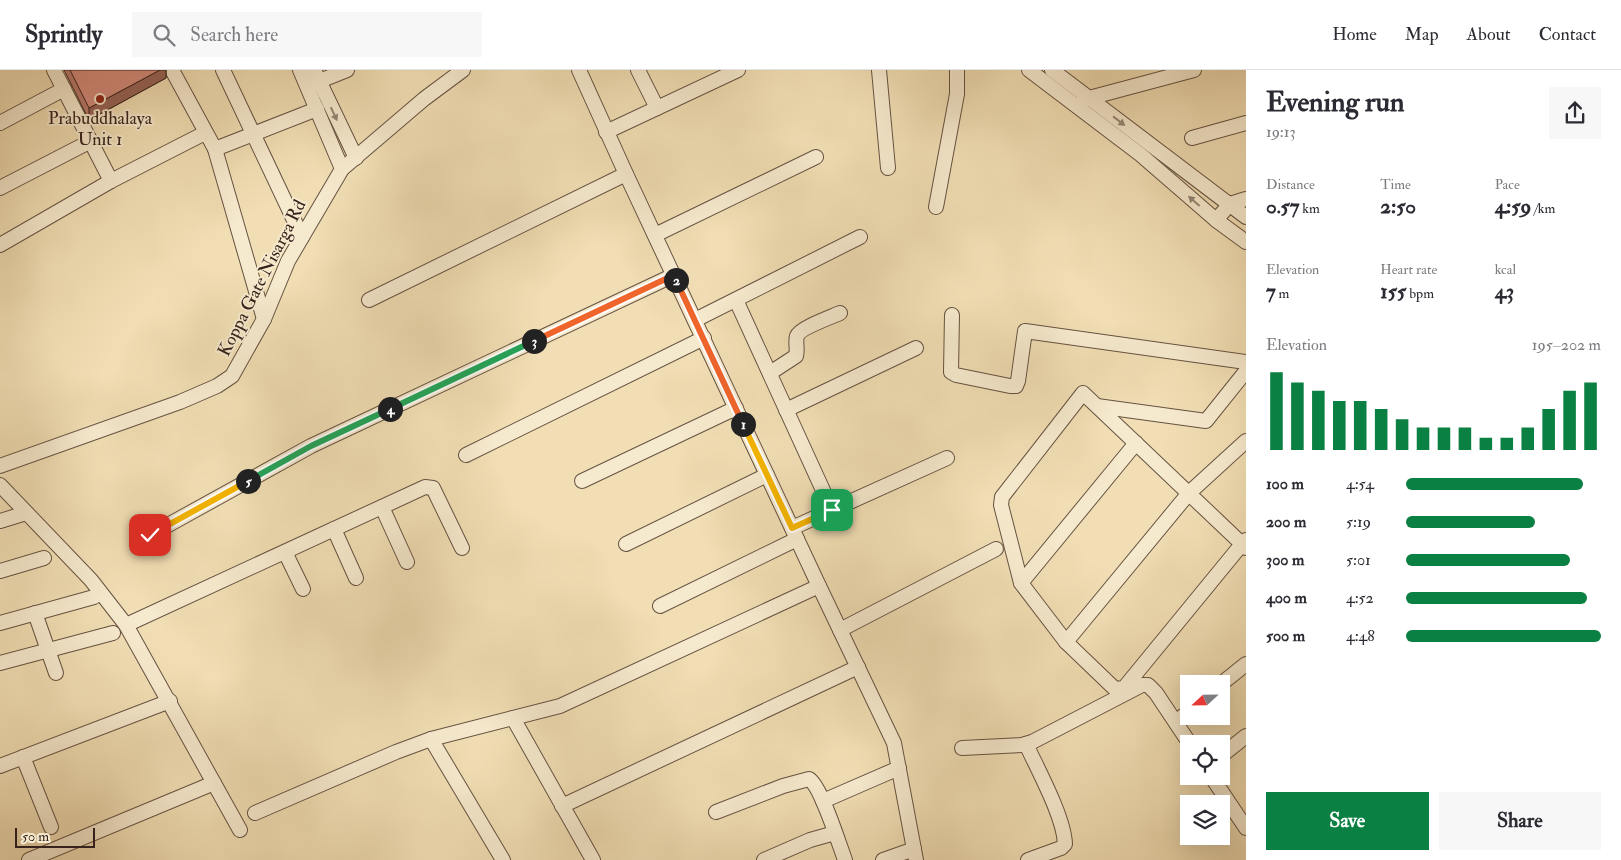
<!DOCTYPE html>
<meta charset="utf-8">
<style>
body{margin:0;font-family:"IM FELL Double Pica",serif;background:#f7f7f7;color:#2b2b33;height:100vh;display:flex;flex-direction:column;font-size:19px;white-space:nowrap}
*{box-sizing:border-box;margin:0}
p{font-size:16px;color:#7c7c81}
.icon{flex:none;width:28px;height:28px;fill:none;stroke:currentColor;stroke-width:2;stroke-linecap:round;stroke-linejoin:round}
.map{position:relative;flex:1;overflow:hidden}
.sheet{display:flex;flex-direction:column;background:#fff;width:375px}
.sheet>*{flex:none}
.needle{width:32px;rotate:248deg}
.controls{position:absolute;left:1180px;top:605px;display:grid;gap:10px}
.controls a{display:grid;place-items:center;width:50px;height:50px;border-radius:0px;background:#fff;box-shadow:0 5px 20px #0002;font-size:25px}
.scale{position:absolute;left:15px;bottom:12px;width:80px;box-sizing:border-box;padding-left:5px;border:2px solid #37231c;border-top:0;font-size:14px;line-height:18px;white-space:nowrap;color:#37231c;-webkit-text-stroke:4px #f6eace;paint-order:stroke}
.pin{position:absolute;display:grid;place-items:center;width:42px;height:42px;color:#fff;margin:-21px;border-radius:10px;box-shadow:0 2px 8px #0006}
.km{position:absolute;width:25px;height:25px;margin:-12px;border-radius:50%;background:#222;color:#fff;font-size:14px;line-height:25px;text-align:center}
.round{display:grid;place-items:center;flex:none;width:52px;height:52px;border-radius:0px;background:#f7f7f7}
.overview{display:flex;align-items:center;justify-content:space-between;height:85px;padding:0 20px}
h1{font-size:28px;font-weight:700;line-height:38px}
.stats{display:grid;grid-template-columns:repeat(3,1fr);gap:8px;height:85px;padding:5px 20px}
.stats div{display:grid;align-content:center}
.stats b{font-size:21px;font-weight:700}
.stats small{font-size:14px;font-weight:400}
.stats p{font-size:14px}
.chart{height:140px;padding:10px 20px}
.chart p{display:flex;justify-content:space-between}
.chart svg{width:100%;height:90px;margin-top:5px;stroke:#0b8043;stroke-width:6}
.action{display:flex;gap:10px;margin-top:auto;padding:10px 20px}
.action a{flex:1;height:58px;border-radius:0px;background:#0b8043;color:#fff;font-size:20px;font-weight:700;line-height:58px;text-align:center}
.action a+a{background:#f7f7f7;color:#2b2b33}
ul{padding:0 20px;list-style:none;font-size:16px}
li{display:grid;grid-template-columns:80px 60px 1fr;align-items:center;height:38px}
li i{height:12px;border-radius:6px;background:#0b8043}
header{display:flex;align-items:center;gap:30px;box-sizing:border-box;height:70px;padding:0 25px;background:#fff;border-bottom:1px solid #e1e1e2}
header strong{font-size:24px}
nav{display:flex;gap:28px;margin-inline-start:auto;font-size:18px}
.search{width:350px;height:45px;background:#f7f7f7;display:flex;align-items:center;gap:12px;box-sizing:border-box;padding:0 18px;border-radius:0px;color:#7c7c81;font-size:19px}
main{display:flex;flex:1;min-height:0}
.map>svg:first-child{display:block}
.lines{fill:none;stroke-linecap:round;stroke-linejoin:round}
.minor-casing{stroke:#665242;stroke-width:16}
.minor{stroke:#f6eace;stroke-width:14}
.wall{fill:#b9786c;stroke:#37231c}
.shaded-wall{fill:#966258;stroke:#37231c}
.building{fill:#d78c7e;stroke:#37231c}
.oneway{fill:#968675}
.split-1-casing{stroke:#fff;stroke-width:10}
.split-2-casing{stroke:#fff;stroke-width:10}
.split-3-casing{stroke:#fff;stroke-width:10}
.split-4-casing{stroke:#fff;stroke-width:10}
.split-5-casing{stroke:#fff;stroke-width:10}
.split-6-casing{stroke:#fff;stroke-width:10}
.split-1{stroke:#f5b400;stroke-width:6}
.split-2{stroke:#f0652b;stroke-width:6}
.split-3{stroke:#f0652b;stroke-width:6}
.split-4{stroke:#22a559;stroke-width:6}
.split-5{stroke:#22a559;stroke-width:6}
.split-6{stroke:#f5b400;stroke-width:6}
.poi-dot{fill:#8f2418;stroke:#f6eace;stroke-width:2}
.labels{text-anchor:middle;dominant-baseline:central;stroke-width:4;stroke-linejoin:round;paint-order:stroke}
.poi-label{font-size:18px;fill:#37231c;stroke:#f6eace}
.street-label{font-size:18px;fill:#37231c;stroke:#f6eace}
</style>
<header>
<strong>Sprintly</strong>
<div class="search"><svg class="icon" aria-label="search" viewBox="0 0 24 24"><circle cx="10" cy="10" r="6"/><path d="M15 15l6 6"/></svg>Search here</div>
<nav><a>Home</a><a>Map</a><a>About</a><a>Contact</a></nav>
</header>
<main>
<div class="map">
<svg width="1246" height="790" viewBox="0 0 1246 790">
<rect width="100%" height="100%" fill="#f1deb4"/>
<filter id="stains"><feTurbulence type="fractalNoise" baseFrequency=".004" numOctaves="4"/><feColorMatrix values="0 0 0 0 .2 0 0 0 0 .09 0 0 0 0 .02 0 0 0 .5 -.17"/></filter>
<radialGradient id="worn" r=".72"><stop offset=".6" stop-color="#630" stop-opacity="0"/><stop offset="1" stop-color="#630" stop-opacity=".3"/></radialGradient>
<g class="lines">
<defs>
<g id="minor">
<path d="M54,0L111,111"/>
<path d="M172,0L215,79L264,249"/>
<path d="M223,0L302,167"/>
<path d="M300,0L342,99"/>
<path d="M314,0L356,88"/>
<path d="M579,0L626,104L819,516L894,673L916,790"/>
<path d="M638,0L657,38"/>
<path d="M879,0L888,98"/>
<path d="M1029,0L1141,85L1216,150L1246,172"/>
<path d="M1052,0L1246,147"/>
<path d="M312,14L347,0"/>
<path d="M1083,31L1089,28L1194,0"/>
<path d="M0,53L64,19"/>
<path d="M606,62L738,0"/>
<path d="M1192,68L1246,53"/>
<path d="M215,79L317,39"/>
<path d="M0,118L91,71"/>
<path d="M936,137L957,24V0"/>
<path d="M1216,150L1230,134L1246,129"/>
<path d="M655,165L816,87"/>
<path d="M0,175L111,111L205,63"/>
<path d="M369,230L626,104"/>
<path d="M736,230L832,440"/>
<path d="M952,245L951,302L956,305L1010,316H1016L1018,311L1025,261L1246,292"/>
<path d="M695,250L860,167"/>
<path d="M770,303L796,286C798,279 795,272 797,266C800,258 831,247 840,243"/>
<path d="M1097,336L1206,351L1246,301"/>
<path d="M786,340L916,278"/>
<path d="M466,385L704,268"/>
<path d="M0,396L180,332L217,316L232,306L264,249L288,191L342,99L424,29L463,0"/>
<path d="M582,411L736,338"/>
<path d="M0,415L91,510L126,555L240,760"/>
<path d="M382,437L407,492"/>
<path d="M0,451L26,443"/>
<path d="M792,458L947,388"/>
<path d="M334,459L356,508"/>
<path d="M150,465L311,376L674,205"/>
<path d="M1246,470L1242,474L1124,618L1115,619L1066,572L1021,513L1001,435L1002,427L1083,323C1136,373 1189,423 1242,474L1246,478"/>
<path d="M626,474L767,405"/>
<path d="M285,482L303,519"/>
<path d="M0,501L44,488"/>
<path d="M1021,513L1136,373"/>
<path d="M660,536L797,469"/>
<path d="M35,543L56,603"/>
<path d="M0,553L94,527"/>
<path d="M126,555L425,417L433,418L462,478"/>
<path d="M840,560L996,479"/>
<path d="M1066,572L1189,423L1246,371"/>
<path d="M0,593L113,563"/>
<path d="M1221,614L1246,594"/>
<path d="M513,648L593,790"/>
<path d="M1176,652L1189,641"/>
<path d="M431,669L503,790"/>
<path d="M1026,674C1038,700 1064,747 1065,774L1061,778L1028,790"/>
<path d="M962,678L1022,675L1032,672L1142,615H1148L1156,623L1190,674"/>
<path d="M1221,686L1246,666"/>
<path d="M23,687L51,757"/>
<path d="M0,696L170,631"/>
<path d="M1211,706L1246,758"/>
<path d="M823,731L899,698"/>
<path d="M562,736L858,597"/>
<path d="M716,742L783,716L809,709C821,716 839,774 845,790"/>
<path d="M255,743L396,682L431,669L560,636L819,516"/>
<path d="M29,790L214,713"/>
<path d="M764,790L810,770L835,763"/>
<path d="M883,790L914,779"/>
</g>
</defs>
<use href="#minor" class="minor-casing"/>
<use href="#minor" class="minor"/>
</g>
<path class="wall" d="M64,0H166V8L89,50Z"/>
<path class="shaded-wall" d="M160,0H166V8L89,50V38Z"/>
<path class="building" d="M70,0H160L89,38Z"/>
<defs><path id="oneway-solid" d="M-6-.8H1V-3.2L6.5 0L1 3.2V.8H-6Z" transform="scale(1.25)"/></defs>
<g class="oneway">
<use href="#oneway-solid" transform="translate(334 44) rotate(65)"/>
<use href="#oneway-solid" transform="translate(1119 51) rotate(38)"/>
<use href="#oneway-solid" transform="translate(1194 131) rotate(-139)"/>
</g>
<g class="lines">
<defs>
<path id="split-1" d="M743,354L792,458L832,440"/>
<path id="split-2" d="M676,210L743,354"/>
<path id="split-3" d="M534,271L674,205L676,210"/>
<path id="split-4" d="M390,339L534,271"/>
<path id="split-5" d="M248,411L311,376L390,339"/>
<path id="split-6" d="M150,465L248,411"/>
</defs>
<use href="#split-1" class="split-1-casing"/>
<use href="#split-2" class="split-2-casing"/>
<use href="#split-3" class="split-3-casing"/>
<use href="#split-4" class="split-4-casing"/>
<use href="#split-5" class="split-5-casing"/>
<use href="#split-6" class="split-6-casing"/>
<use href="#split-1" class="split-1"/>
<use href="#split-2" class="split-2"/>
<use href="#split-3" class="split-3"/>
<use href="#split-4" class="split-4"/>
<use href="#split-5" class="split-5"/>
<use href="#split-6" class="split-6"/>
</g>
<circle class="poi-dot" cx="100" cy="29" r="5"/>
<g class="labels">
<g class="poi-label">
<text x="100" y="48">Prabuddhalaya<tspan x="100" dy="21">Unit 1</tspan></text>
</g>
<g class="street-label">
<text transform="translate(262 208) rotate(-63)">Koppa Gate Nisarga Rd</text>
</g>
</g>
<rect width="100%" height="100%" filter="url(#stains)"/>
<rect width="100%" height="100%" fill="url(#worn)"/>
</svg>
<div class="controls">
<a><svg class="needle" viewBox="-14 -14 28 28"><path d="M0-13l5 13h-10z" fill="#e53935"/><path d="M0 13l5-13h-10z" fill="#7c7c81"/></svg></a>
<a><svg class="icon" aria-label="locate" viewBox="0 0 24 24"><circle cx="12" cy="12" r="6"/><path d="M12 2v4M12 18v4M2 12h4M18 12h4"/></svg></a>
<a><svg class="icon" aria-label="layers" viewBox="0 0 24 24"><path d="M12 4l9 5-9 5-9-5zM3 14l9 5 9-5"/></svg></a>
</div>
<div class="scale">50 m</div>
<div class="pin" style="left:832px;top:440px;background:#1e9e55"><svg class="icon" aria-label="arrive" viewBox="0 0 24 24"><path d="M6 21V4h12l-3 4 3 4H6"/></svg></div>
<div class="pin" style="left:150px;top:465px;background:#d93025"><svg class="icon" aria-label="check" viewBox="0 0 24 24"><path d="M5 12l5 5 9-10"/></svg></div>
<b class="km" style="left:743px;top:354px">1</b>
<b class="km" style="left:676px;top:210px">2</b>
<b class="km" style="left:534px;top:271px">3</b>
<b class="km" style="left:390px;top:339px">4</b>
<b class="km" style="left:248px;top:411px">5</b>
</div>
<section class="sheet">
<div class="overview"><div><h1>Evening run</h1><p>19:13</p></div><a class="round"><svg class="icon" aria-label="share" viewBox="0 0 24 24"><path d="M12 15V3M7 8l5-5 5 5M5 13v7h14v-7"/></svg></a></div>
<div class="stats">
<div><p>Distance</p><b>0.57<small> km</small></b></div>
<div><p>Time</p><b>2:50</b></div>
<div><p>Pace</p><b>4:59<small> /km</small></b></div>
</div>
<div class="stats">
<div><p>Elevation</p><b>7<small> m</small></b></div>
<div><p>Heart rate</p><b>155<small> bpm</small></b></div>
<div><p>kcal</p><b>43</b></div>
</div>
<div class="chart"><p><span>Elevation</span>195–202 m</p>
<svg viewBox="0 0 160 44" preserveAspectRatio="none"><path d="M5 44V6M15 44V11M25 44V15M35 44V20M45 44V20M55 44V24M65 44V29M75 44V33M85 44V33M95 44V33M105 44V38M115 44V38M125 44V33M135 44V24M145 44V15M155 44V11"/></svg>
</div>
<ul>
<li><b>100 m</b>4:54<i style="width:91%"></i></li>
<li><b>200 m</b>5:19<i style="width:66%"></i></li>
<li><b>300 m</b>5:01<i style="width:84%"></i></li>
<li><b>400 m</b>4:52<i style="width:93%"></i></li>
<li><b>500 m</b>4:48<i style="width:100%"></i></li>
</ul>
<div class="action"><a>Save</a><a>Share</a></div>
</section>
</main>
